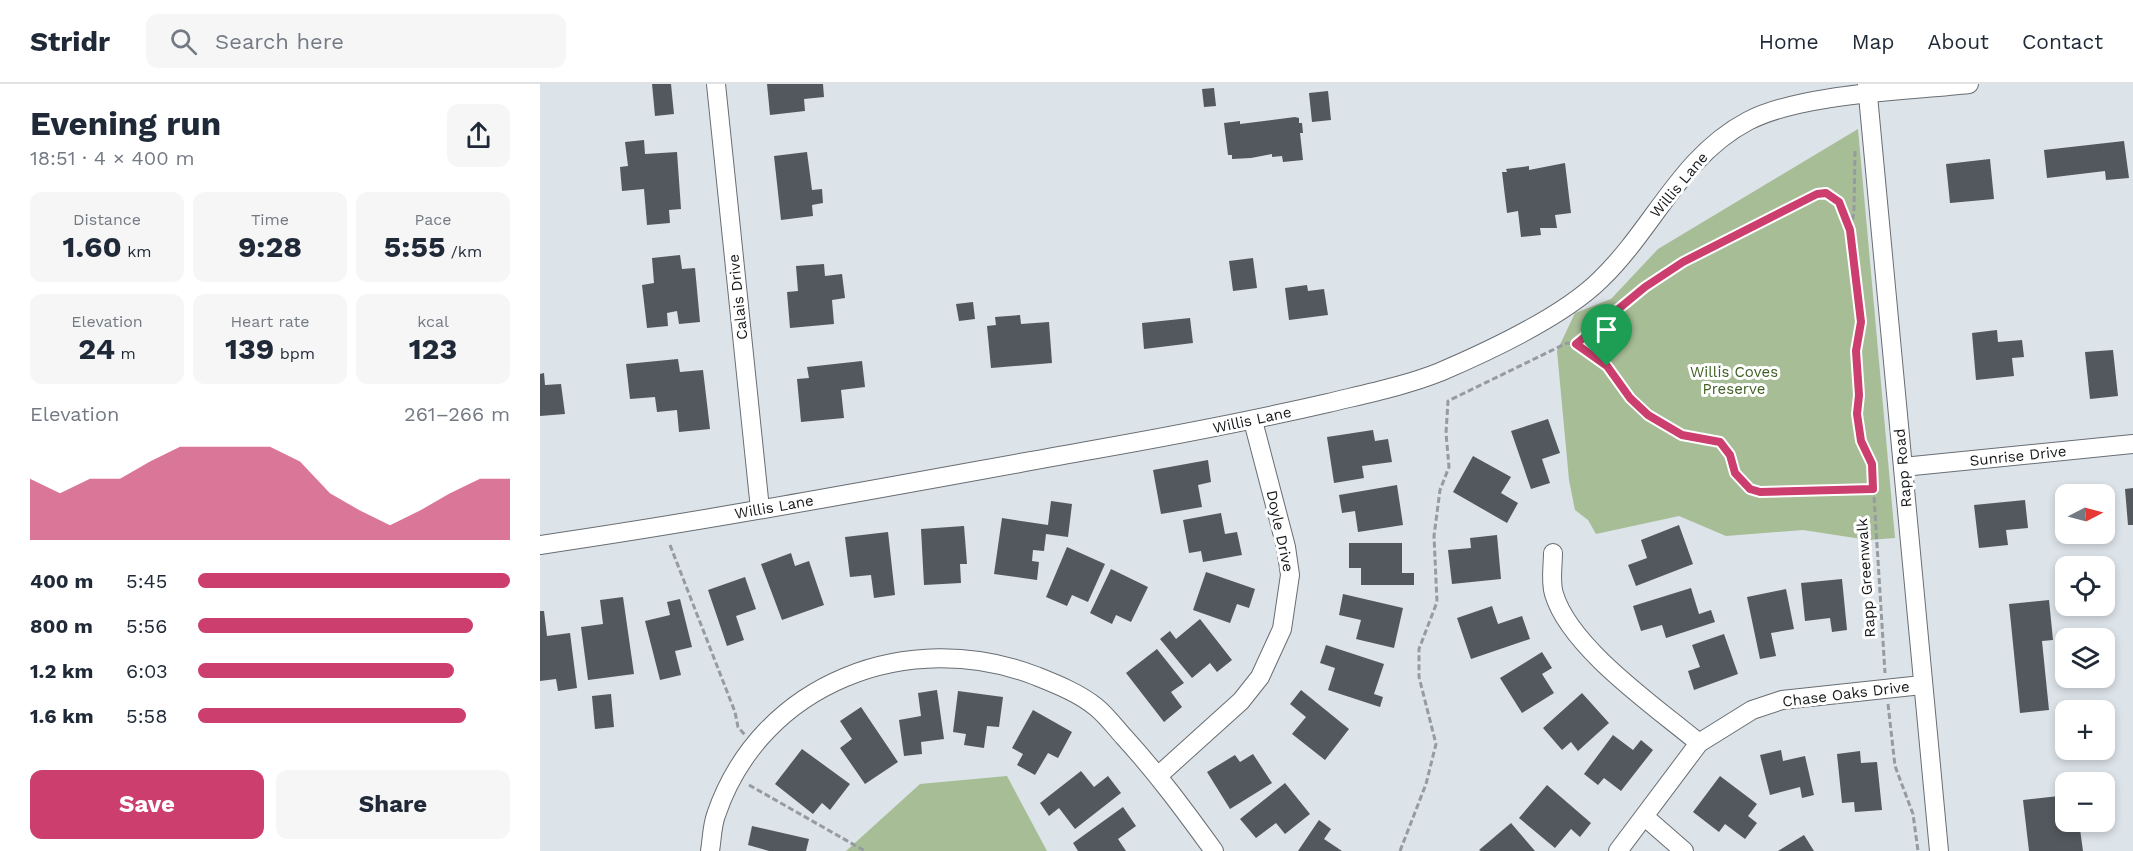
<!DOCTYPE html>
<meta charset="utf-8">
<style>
body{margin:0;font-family:"Work Sans",sans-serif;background:#f6f6f7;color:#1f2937;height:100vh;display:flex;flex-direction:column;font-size:22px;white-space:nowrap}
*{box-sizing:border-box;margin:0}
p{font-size:20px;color:#747a83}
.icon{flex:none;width:33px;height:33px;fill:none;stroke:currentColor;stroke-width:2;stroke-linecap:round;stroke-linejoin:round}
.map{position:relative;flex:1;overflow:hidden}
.details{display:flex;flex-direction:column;background:#fff;width:540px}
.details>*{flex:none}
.needle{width:39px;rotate:84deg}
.controls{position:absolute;left:1515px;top:400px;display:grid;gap:12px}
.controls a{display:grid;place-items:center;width:60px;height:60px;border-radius:12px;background:#fff;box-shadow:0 3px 9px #0003;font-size:30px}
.pin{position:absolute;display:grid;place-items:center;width:51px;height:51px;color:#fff;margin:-62px -26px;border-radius:50% 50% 50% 0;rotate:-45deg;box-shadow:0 0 6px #0007}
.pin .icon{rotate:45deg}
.round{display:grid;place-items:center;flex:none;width:63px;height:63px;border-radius:12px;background:#f6f6f7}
.head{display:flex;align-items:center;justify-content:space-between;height:102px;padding:0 30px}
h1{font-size:33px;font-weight:700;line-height:45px}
.stats{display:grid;grid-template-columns:repeat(3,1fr);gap:9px;height:102px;padding:6px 30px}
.stats div{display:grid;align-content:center;border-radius:12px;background:#f6f6f7;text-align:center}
.stats b{font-size:30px;font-weight:700}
.stats small{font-size:16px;font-weight:400}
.stats p{font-size:16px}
.chart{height:168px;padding:12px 30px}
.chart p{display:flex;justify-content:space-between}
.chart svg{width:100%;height:108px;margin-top:6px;fill:#cb3e6d;opacity:.7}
.action{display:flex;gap:12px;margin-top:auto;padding:12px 30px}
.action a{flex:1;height:69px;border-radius:12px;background:#cb3e6d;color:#fff;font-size:24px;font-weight:700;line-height:69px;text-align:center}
.action a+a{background:#f6f6f7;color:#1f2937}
ul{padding:0 30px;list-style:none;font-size:20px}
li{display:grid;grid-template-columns:96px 72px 1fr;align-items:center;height:45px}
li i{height:15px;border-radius:8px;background:#cb3e6d}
header{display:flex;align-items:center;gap:36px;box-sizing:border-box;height:84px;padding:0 30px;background:#fff;border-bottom:2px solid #e0e1e3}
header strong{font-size:28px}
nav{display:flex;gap:33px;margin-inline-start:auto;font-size:21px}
.search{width:420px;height:54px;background:#f6f6f7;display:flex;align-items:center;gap:15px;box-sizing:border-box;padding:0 21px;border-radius:12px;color:#747a83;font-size:22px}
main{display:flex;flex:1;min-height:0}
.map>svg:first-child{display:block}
.green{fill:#a7bd96}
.building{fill:#52585d}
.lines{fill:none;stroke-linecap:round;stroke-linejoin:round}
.minor-casing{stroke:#686e73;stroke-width:20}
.path{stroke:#959b9f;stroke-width:3;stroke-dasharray:6 3;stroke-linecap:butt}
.minor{stroke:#fff;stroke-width:18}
.route-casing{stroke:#fff;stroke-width:12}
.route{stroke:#cb3e6d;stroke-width:8}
.labels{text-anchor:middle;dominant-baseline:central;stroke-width:6;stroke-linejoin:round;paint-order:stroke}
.street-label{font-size:15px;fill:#16181a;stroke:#fff}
.park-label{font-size:15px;fill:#416023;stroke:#fff}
</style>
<header>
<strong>Stridr</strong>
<div class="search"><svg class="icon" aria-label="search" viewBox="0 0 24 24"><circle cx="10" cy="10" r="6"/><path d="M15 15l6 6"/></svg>Search here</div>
<nav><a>Home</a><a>Map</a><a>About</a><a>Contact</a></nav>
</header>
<main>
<section class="details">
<div class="head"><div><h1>Evening run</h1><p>18:51 · 4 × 400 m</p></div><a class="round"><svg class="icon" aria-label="share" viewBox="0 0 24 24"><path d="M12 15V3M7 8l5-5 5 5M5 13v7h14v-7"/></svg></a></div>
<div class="stats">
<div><p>Distance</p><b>1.60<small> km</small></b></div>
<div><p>Time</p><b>9:28</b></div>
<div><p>Pace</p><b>5:55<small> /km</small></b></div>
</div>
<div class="stats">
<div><p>Elevation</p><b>24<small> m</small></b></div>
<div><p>Heart rate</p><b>139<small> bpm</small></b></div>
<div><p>kcal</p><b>123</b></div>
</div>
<div class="chart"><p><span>Elevation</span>261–266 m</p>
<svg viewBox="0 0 160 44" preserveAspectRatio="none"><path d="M0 44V19L10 25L20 19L30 19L40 12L50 6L60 6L70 6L80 6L90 12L100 25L110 32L120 38L130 32L140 25L150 19L160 19V44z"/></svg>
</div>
<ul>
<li><b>400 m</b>5:45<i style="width:100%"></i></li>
<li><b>800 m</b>5:56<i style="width:88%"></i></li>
<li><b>1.2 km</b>6:03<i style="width:82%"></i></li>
<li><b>1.6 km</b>5:58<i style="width:86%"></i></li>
</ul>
<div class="action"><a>Save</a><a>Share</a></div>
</section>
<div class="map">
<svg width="1593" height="767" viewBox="0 0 1593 767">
<rect width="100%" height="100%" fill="#dce3e9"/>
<g class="green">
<path d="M1318,45L1355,454L1328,456L1263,446L1186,452L1139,432L1056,450L1048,436L1035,426L1029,396L1017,267L1035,229L1071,215L1118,165Z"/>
<path d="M467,692L507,767H306L380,700Z"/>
</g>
<g class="building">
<path d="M112,0H131L134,30L115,32Z"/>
<path d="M227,0H283L284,13L264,15L265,27L230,31Z"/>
<path d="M674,4L676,22L664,23L662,5Z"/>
<path d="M788,7L791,36L772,38L769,9Z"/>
<path d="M755,33L759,34V39H762L763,49H760L763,76L743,78L742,72L732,73V70L711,74L692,75V71H688L684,39L700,37V40Z"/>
<path d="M104,56L105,70L137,68L141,125L129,126L130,139L107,141L104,105L82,107L80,83L88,82L85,58Z"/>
<path d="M1584,57L1589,94L1566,96L1565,87L1507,94L1504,66Z"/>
<path d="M267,68L272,106L282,105L283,119L272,121L273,132L241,136L234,72Z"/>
<path d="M1450,75L1454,115L1410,119L1406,80Z"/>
<path d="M1025,79L1031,129L1015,131L1017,144H1000L1001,151L981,153L978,127L967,129L962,88H967L966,85L989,82V86Z"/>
<path d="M140,171L142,185L155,184L160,238L139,240L137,227L127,229L128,242L107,244L102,201L114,199L112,174Z"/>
<path d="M713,174L717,204L693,207L689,177Z"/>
<path d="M284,180L285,192L302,190L305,214L292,216L294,240L250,244L247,208L258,207L256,182Z"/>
<path d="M767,201L768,207L784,205L788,231L749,236L745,204Z"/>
<path d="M433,218L435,235L419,237L416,220Z"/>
<path d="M480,231L481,240L509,238L512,279L451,284L447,242L456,241L455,233Z"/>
<path d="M650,234L653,259L604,265L602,239Z"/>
<path d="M1457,246L1458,258L1482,256L1484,273L1472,274L1474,292L1436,296L1432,249Z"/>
<path d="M1573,266L1578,312L1550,315L1545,268Z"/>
<path d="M138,275L140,288L163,286L170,345L139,348L137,326L117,328L115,313L90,315L86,280Z"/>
<path d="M322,277L325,303L301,306L304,334L261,338L257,295L269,294L267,283Z"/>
<path d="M4,289L5,301L21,300L25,330L0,332V290Z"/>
<path d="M1008,335L1020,369L1002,375L1010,399L991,405L971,347Z"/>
<path d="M833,346L835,357L848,355L852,378L822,382L824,394L794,399L787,353Z"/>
<path d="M933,372L971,393L961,409L978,419L967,439L913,408Z"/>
<path d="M668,376L671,398L658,401L662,423L621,430L613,386Z"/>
<path d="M857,401L863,441L818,448L815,427L802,429L799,411Z"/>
<path d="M1593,404V441H1588L1585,405Z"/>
<path d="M1485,416L1488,444L1466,446L1468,461L1439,464L1434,421Z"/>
<path d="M511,417L532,420L528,453L506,450L504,467L493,466L492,477L499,478L497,496L454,490L462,434L508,441Z"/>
<path d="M681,429L685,450L697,448L702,471L663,478L661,467L649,469L643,436Z"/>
<path d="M1139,441L1153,480L1096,502L1088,481L1107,474L1101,456Z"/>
<path d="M424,442L427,480H420L421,499L384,501L381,445Z"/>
<path d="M348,448L355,511L334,514L331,491L310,493L305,453Z"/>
<path d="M957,451L961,495L912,500L908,466L931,464L930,454Z"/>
<path d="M809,459H862V489H874V501H821V484H809Z"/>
<path d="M527,463L565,480L548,518L532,511L527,522L506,513Z"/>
<path d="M251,469L255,482L269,477L284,521L242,536L221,480Z"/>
<path d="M571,485L608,503L591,538L576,531L572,540L550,529Z"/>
<path d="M666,488L715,505L709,524L697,520L690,539L653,526Z"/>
<path d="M205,493L216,525L196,532L204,556L187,562L168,506Z"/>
<path d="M1302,495L1307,546L1292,548L1290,534L1265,537L1261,499Z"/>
<path d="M1151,504L1159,530L1171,526L1175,538L1126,554L1122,541L1101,547L1093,522Z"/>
<path d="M1246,505L1254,545L1231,549L1236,572L1220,575L1207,513Z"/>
<path d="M803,510L863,524L854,564L816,555L821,536L799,531Z"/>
<path d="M83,513L94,590L48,596L41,543L63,540L60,516Z"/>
<path d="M140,515L152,563L135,567L141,591L120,596L105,537L130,531L127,518Z"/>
<path d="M1509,516L1513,556L1502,557L1509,626L1480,629L1469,520Z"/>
<path d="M952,522L958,540L982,532L990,555L931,575L917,534Z"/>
<path d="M0,527H4L7,552L30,549L37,604L18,607L16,595L0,597Z"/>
<path d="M660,535L692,576L677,588L670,579L652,594L620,555L630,547L636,555Z"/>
<path d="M1184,550L1198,590L1154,606L1148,587L1160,583L1152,561Z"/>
<path d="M786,561L844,580L834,610L843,613L840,623L788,606L795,584L780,579Z"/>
<path d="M617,565L644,599L631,608L642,623L624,638L586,589Z"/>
<path d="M1002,568L1012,584L1002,590L1014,609L982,629L960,594Z"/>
<path d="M397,606L404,655L381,658L382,670L364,672L359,636L381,632L378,609Z"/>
<path d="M761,606L809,645L785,676L752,650L766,633L750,620Z"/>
<path d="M418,607L463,613L459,643L447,642L444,664L424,661L426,650L413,648Z"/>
<path d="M1042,609L1069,639L1038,667L1031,658L1022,666L1003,644Z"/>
<path d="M71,610L74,643L55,645L52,612Z"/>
<path d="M321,623L358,678L325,700L300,664L312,655L300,637Z"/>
<path d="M493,626L532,648L518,674L508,669L495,691L477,681L483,670L472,664Z"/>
<path d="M1073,651L1093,666L1101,656L1113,666L1081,707L1064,694L1058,701L1044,690Z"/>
<path d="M262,665L310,700L290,726L282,719L273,730L235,700Z"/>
<path d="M1241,666L1243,677L1265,672L1274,711L1262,714L1260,703L1230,711L1220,671Z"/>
<path d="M1320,667L1321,679L1337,678L1342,726L1315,728L1314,718L1302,719L1297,670Z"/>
<path d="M713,670L732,699L690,725L667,688L695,671L700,678Z"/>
<path d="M541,687L554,703L568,692L581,709L535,745L519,724L509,732L500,719Z"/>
<path d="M1180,692L1217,720L1208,732L1217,739L1205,755L1185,740L1179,748L1153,728Z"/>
<path d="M745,699L770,730L745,750L736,739L716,754L700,735Z"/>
<path d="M1007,701L1051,739L1040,753L1031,745L1015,764L979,734Z"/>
<path d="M1519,712L1521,726L1526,725V738H1539L1543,767H1489L1483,716Z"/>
<path d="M583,723L596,742L578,755L586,767H538L533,759Z"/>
<path d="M779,736L791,745L784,755L802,767H758Z"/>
<path d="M971,739L995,767H941L939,766Z"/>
<path d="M212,742L269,755L266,767H229L208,761Z"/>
<path d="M1264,751L1274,767H1238Z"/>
</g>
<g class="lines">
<defs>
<g id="minor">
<path d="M176,0L220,425"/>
<path d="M1327,1L1399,767"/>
<path d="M1363,383L1593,360"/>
<path d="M0,461C185,434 368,399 552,366C631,352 710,337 788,319C825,310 865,302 900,288C949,267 1024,232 1061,195C1113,145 1141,72 1208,37C1262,9 1367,7 1429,0"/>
<path d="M1013,469C1013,481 1010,498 1014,510C1030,564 1116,623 1159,659"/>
<path d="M619,691L701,617L720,593L742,545L750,491L746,463L713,337"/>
<path d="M1105,733L1144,767"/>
<path d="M170,767C172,755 172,742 176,731C221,598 369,543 496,592C516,600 539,609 556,623C566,631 575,643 584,653C617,689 645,727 674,767"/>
<path d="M1078,767L1159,659L1212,626L1242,616L1382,601"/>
</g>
</defs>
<use href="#minor" class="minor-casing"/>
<g class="path">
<path d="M1315,67L1314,128L1310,146L1321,238L1315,267L1319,311L1317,330L1321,357L1332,380L1345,589"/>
<path d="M1037,260L1105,203L1144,178L1277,110L1286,109L1299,118L1309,144"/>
<path d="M130,461L195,628L198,643L205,651"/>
<path d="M1348,620L1355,682L1373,730L1378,767"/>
<path d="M209,701L325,767"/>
<path d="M860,767L886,700L896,660L879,593V565L897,518L894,452L900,406L909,383L906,349L908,317L1027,259C1065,264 1081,309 1108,331C1117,338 1132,348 1143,351C1157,355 1172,352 1183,361C1202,377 1184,397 1220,408L1333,405"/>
</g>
<use href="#minor" class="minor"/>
</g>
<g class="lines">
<defs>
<path id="route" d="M1286,109L1299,118L1310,146L1321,238L1316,267L1319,311L1317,330L1321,357L1332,380L1333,405L1220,408L1210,405L1195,389L1190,371L1180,358L1142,351L1108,331L1090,314L1067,282L1036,260L1105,203L1143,178L1277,110Z"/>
</defs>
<use href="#route" class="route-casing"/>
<use href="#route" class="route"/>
</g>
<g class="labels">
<g class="street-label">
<text transform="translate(1139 101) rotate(-50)">Willis Lane</text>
<text transform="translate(198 213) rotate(-96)">Calais Drive</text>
<text transform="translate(712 336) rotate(-12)">Willis Lane</text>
<text transform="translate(1478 372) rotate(-6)">Sunrise Drive</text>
<text transform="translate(1363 384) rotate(-95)">Rapp Road</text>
<text transform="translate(234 423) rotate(-10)">Willis Lane</text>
<text transform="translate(740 447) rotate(78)">Doyle Drive</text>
<text transform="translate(1326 494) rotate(-94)">Rapp Greenwalk</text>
<text transform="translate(1306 610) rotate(-7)">Chase Oaks Drive</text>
</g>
<g class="park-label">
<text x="1194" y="288">Willis Coves<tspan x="1194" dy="17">Preserve</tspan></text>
</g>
</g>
</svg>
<div class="controls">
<a><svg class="needle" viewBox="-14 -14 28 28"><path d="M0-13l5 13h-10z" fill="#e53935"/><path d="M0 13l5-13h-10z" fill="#747a83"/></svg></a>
<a><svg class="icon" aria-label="locate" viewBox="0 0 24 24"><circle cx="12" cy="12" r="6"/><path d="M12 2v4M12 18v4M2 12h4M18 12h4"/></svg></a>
<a><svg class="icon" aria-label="layers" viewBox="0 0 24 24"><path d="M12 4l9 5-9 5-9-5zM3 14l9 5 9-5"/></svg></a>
<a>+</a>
<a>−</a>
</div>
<div class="pin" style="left:1067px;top:282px;background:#1e9e55"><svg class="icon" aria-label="arrive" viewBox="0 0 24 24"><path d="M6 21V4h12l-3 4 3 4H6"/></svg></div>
</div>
</main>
